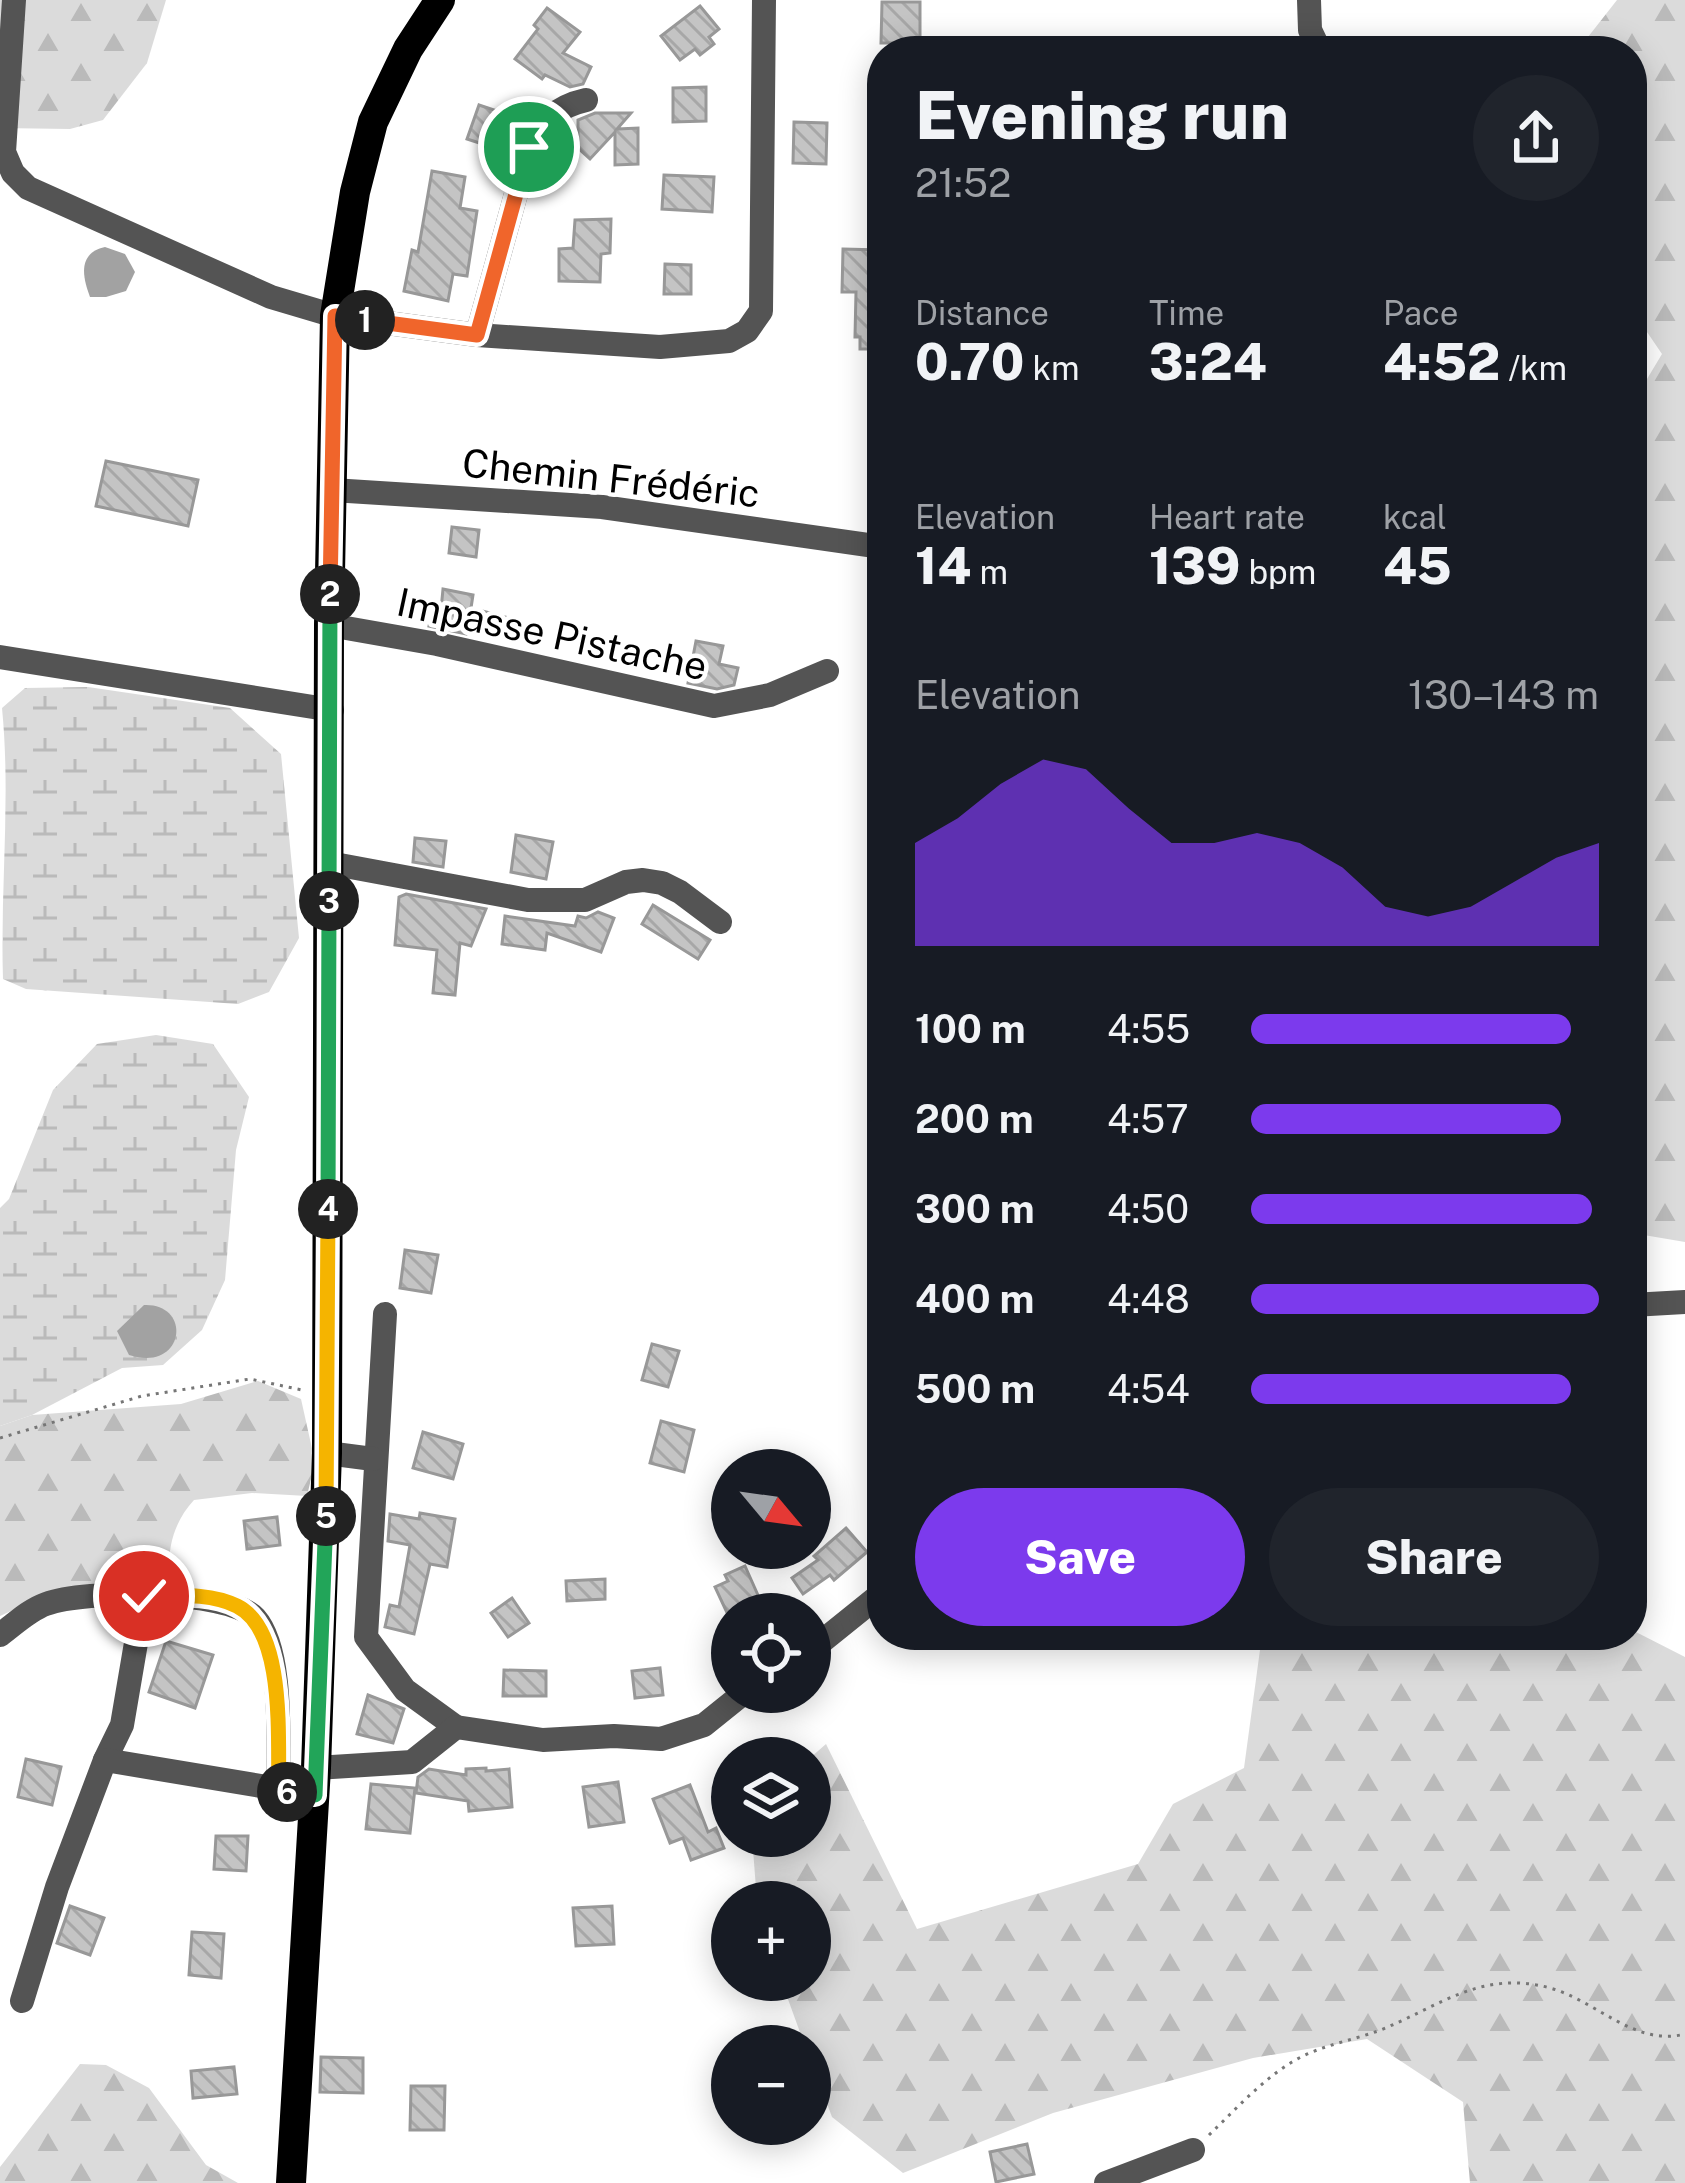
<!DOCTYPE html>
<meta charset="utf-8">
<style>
body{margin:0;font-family:"Public Sans",sans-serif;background:#20242c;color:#f1f3f6;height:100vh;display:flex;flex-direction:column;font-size:45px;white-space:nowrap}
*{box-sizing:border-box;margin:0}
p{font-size:39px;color:#9ea1a6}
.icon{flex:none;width:66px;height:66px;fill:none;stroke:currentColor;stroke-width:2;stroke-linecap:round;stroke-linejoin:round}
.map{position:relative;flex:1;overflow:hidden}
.details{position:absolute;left:867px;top:36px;width:780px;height:1614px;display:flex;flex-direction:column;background:#171b24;border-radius:48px;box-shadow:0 6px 30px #0003}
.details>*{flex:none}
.needle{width:78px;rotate:119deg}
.tools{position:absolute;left:711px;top:1449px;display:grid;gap:24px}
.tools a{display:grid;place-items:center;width:120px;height:120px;border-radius:50%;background:#171b24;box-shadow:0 6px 30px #0003;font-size:60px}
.pin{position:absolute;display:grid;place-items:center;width:102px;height:102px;color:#fff;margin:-51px;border:6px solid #fff;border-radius:50%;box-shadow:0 3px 12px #0007}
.km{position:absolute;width:60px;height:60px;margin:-30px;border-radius:50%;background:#222;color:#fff;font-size:33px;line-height:60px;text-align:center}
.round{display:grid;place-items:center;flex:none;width:126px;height:126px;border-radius:63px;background:#20242c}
.headline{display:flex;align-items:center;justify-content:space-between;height:204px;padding:0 48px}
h1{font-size:66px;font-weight:800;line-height:90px}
.figures{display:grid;grid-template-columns:repeat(3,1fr);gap:18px;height:204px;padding:12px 48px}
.figures div{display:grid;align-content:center}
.figures b{font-size:51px;font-weight:800}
.figures small{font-size:33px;font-weight:400}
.figures p{font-size:33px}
.chart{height:336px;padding:24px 48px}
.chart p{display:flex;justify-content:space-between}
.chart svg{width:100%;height:216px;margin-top:12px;fill:#7c3aed;opacity:.7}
.action{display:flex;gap:24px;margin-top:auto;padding:24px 48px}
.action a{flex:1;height:138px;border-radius:72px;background:#7c3aed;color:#fff;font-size:48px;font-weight:800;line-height:138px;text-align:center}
.action a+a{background:#20242c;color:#f1f3f6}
ul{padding:0 48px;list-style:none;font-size:39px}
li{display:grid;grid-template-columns:192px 144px 1fr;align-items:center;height:90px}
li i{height:30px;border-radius:15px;background:#7c3aed}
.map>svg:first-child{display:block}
.forest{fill:url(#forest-firs)}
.wetland{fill:url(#wetland-marsh)}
.water{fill:#a2a2a2}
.building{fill:url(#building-back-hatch);stroke:#989898;stroke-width:3}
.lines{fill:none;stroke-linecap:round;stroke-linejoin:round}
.path{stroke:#767676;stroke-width:3;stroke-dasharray:3 6;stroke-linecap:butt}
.minor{stroke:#545454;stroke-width:24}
.major{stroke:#000;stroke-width:30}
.split-1-casing{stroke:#fff;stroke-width:24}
.split-2-casing{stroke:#fff;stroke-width:24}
.split-3-casing{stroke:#fff;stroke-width:24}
.split-4-casing{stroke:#fff;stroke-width:24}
.split-5-casing{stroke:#fff;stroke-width:24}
.split-6-casing{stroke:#fff;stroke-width:24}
.split-7-casing{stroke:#fff;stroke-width:24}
.split-1{stroke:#f0652b;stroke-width:15}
.split-2{stroke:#f0652b;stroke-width:15}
.split-3{stroke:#22a559;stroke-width:15}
.split-4{stroke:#22a559;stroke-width:15}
.split-5{stroke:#f5b400;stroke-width:15}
.split-6{stroke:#22a559;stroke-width:15}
.split-7{stroke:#f5b400;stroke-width:15}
.labels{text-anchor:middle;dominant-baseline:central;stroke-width:9;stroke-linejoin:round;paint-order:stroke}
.street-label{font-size:39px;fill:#000;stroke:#fff}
</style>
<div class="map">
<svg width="1685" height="2183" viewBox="0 0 1685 2183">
<defs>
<pattern id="forest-firs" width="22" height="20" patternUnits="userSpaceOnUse" patternTransform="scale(3)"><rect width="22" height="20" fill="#dbdbdb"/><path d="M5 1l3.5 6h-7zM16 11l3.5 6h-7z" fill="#bababa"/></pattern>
<pattern id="wetland-marsh" width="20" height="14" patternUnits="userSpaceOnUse" patternTransform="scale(3)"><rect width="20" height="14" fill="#dbdbdb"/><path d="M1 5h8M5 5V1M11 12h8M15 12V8" fill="none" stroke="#bababa"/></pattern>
<pattern id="building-back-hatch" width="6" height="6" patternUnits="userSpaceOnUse" patternTransform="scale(3)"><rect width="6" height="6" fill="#c4c4c4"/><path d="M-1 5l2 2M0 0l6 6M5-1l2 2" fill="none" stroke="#a7a7a7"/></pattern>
</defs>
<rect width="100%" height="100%" fill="#fff"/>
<g class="forest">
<path d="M0,0H166L147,63L103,120L70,129L0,128Z"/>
<path d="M1617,0H1685V1242L1632,1233V404L1662,354L1632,310V51H1577Z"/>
<path d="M258,1381L301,1399L315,1462L307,1496L252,1493L194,1500C171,1525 166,1555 170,1589L24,1605L0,1616V1426L32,1415L181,1404Z"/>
<path d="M1632,1630L1685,1657V2183H1470L1463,2102L1367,2039L1253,2058L1053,2113L903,2173L832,2117L810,2058V2046H805L781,1980H810V1902H757L752,1836H810V1758L826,1744L917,1929L1138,1864L1173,1804L1244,1768L1262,1635H1632Z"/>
<path d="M80,2064L106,2065L149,2088L206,2165L238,2183H0V2167Z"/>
</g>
<g class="wetland">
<path d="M88,687L230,708L281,754L299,938L269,992L238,1004L26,989L3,979C0,889 11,799 2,708L25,688Z"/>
<path d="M156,1035L213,1044L249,1097L236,1150L225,1280L202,1330L163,1365L122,1368L32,1415L0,1426V1208L9,1199L53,1090L97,1044Z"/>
</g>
<g class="water">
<path d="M105,247L125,254L135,272L126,291L106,297H90C82,276 78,253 105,247Z"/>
<path d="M144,1305C193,1303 185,1373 129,1355L117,1331Z"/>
</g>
<g class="building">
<path d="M882,2H920V43H881Z"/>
<path d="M700,6L719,29L709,37L714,44L700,55L695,49L680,60L661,36Z"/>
<path d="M547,8L580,32L563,53L591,67L583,84L570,87L545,75L542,79L515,59L538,29L534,25Z"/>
<path d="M706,87V121L673,122V88Z"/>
<path d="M479,105L503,113L492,147L467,139Z"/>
<path d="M595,113H631L617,129L638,128V164L615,165V132L590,159L578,148V120Z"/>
<path d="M794,122L827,123L826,164L793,163Z"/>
<path d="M432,171L465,177L460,208L477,211L467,276L453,274L448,301L404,291L412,250L418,252Z"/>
<path d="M664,175L714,177L712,212L662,209Z"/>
<path d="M611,219L610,253L601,254L600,282L559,281V249L573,248L575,220Z"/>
<path d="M843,249L880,250L882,349H860V337H855L856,292H842Z"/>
<path d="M665,264L691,265V294H664Z"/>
<path d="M106,461L198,480L188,526L96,506Z"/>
<path d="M452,527L479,530L476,557L449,553Z"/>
<path d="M443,589L473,595L471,608L513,619L509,637L467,626L466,634L429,626L433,610H441Z"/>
<path d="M696,641L723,646L719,664L738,668L734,685L717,689L688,683Z"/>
<path d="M516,835L553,842L546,879L511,872Z"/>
<path d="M415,838L446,841L443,867L413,862Z"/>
<path d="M406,894L486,909L471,946L460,943L455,995L433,993L437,950L395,945L399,897Z"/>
<path d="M653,905L710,940L698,959L642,924Z"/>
<path d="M598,912L614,918L601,952L547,933L545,950L502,944L505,916L575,926L578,916L586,918Z"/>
<path d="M405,1250L438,1255L431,1293L400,1288Z"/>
<path d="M652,1344L679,1351L668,1387L642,1380Z"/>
<path d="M661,1421L694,1430L684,1472L650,1463Z"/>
<path d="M423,1432L463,1444L453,1479L413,1468Z"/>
<path d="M420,1513L455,1519L447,1567L430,1564L414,1634L385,1627L390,1605L399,1607L410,1545L388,1541L390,1514L419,1519Z"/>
<path d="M277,1517L280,1545L247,1549L244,1521Z"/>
<path d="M846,1528L867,1552L834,1580L830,1575L803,1594L792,1578L818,1560L814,1556Z"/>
<path d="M745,1566L761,1602L729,1617L715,1587L728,1581L725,1575Z"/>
<path d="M605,1579V1599L567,1601L566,1581Z"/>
<path d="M512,1598L529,1623L508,1637L491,1613Z"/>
<path d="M166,1641L213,1655L195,1708L149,1692Z"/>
<path d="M660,1668L663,1695L635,1698L632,1671Z"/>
<path d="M504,1670L546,1671V1696H503Z"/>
<path d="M368,1695L404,1709L393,1743L357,1734Z"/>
<path d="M26,1759L61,1767L52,1805L18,1797Z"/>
<path d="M486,1768V1771L509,1769L512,1807L469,1811L468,1801L416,1793L418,1777L429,1769L466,1775V1769Z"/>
<path d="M618,1782L624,1822L589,1827L583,1787Z"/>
<path d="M371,1784L415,1788L410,1833L366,1829Z"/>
<path d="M690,1785L708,1832L716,1828L724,1848L691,1860L683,1838L670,1843L653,1799Z"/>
<path d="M216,1836H248L246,1871L214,1869Z"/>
<path d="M70,1906L104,1918L90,1955L57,1943Z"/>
<path d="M612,1906L614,1944L576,1946L573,1908Z"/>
<path d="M192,1932L224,1934L221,1978L189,1975Z"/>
<path d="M321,2057L363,2058V2093L320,2092Z"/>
<path d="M234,2067L237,2094L193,2098L191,2071Z"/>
<path d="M411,2086H445L444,2130H410Z"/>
<path d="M1027,2144L1034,2174L996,2182L990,2152Z"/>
</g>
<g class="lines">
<g class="path">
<path d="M0,1438L142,1396L250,1379L302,1390"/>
<path d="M1209,2135C1236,2109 1261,2081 1292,2062C1318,2046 1350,2041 1378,2031C1439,2007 1481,1969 1550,1988C1597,2001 1635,2047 1685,2034"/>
</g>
<g class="minor">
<path d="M14,0L4,152L13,173L28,188L271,297L335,316L477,335L660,347L729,341L747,331L761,311L764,0"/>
<path d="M1309,0L1310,30L1320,51"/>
<path d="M477,335L529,147C544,121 555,107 586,100"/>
<path d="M332,490L602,507L882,547"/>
<path d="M329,625L437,644L714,706L770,695L827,671"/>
<path d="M0,657L332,710"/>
<path d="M329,863L528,900H585L626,882L643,880L662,883L680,892L720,922"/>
<path d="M1632,1305L1685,1302"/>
<path d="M385,1314L366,1637L405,1690L456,1727"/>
<path d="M327,1453L373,1459"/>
<path d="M0,1635C15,1624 29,1610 46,1604C84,1590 227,1588 255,1618C285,1652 277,1748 279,1792"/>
<path d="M810,1651L882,1593"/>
<path d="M105,1760L122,1725L144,1596"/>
<path d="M316,1768L412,1762L456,1727L543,1740L614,1736L661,1739L704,1725L745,1692"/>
<path d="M22,2001L57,1887L105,1760L315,1795"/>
<path d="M1106,2183L1193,2150"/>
</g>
<path class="major" d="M291,2183L316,1768L327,1453L329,625L335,316L355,192L373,122L408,49L440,0"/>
</g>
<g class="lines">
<defs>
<path id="split-1" d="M365,320L477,335L529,147"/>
<path id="split-2" d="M330,594L335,316L365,320"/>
<path id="split-3" d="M329,901L330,594"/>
<path id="split-4" d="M328,1209L329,901"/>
<path id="split-5" d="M326,1516L328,1209"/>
<path id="split-6" d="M287,1792L315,1795L326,1516"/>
<path id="split-7" d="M144,1596C175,1596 209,1592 237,1606C287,1631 277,1743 279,1792H287"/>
</defs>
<use href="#split-1" class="split-1-casing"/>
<use href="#split-2" class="split-2-casing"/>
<use href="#split-3" class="split-3-casing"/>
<use href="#split-4" class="split-4-casing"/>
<use href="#split-5" class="split-5-casing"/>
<use href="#split-6" class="split-6-casing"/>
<use href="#split-7" class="split-7-casing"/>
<use href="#split-1" class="split-1"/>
<use href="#split-2" class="split-2"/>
<use href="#split-3" class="split-3"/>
<use href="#split-4" class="split-4"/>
<use href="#split-5" class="split-5"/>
<use href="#split-6" class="split-6"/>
<use href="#split-7" class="split-7"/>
</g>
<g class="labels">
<g class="street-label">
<text transform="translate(611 478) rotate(6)">Chemin Frédéric</text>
<text transform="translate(552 634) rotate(12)">Impasse Pistache</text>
</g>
</g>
</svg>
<div class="tools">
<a><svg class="needle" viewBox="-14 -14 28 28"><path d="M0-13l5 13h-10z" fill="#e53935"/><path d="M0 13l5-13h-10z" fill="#9ea1a6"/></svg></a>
<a><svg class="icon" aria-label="locate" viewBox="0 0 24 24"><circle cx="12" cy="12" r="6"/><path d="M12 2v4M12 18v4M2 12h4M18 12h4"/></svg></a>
<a><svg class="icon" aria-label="layers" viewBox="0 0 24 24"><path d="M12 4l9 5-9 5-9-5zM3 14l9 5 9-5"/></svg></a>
<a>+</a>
<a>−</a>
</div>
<div class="pin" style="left:529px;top:147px;background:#1e9e55"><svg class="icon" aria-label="arrive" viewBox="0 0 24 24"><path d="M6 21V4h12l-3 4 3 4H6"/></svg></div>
<div class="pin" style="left:144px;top:1596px;background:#d93025"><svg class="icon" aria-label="check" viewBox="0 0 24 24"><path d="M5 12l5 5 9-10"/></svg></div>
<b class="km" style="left:365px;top:320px">1</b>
<b class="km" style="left:330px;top:594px">2</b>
<b class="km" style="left:329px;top:901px">3</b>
<b class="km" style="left:328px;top:1209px">4</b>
<b class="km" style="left:326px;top:1516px">5</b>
<b class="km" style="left:287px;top:1792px">6</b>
<section class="details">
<div class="headline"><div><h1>Evening run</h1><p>21:52</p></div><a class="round"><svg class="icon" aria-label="share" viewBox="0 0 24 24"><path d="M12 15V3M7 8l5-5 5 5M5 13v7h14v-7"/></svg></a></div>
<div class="figures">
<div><p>Distance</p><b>0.70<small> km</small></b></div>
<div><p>Time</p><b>3:24</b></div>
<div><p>Pace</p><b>4:52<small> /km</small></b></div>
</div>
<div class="figures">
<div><p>Elevation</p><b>14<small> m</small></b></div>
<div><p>Heart rate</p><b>139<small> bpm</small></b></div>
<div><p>kcal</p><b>45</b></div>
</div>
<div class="chart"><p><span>Elevation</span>130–143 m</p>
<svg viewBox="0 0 160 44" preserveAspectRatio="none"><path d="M0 44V23L10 18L20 11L30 6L40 8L50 16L60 23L70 23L80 21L90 23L100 28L110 36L120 38L130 36L140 31L150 26L160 23V44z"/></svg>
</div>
<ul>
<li><b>100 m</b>4:55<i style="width:92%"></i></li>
<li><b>200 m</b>4:57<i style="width:89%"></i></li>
<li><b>300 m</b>4:50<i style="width:98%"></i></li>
<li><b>400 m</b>4:48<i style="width:100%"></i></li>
<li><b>500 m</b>4:54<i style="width:92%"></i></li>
</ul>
<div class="action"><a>Save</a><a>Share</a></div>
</section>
</div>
